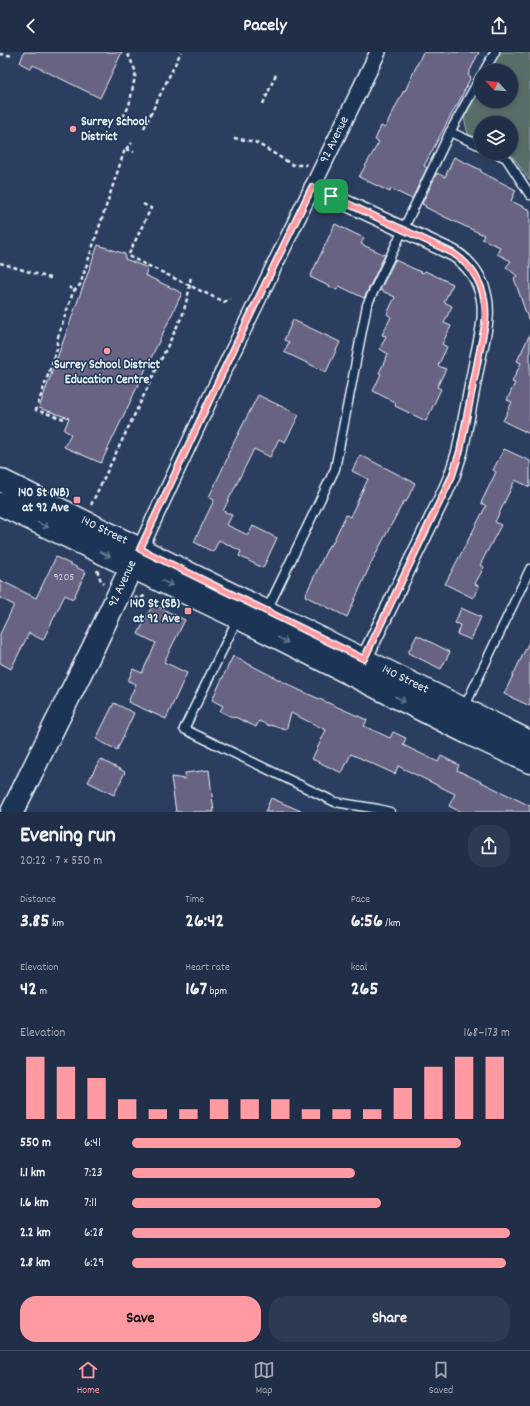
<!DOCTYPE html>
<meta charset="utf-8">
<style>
body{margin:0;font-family:Dekko,sans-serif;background:#2d3a52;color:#f1f3f6;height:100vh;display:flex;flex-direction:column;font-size:15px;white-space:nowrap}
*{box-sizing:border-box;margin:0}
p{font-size:13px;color:#a2a8b4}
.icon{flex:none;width:22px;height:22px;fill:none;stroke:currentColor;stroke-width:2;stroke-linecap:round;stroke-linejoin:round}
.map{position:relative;height:760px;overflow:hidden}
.sheet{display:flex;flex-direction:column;background:#212e48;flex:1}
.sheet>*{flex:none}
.needle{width:26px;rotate:296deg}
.tools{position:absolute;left:474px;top:12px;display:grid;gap:8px}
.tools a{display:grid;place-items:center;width:44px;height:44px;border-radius:50%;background:#212e48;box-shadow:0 2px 6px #0003,0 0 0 1px #3e4a60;font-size:20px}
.pin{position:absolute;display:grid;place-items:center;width:34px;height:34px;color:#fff;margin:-17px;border-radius:8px;box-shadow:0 2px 6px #0006}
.round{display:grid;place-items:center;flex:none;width:42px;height:42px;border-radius:16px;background:#2d3a52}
.head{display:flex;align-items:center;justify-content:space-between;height:68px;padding:0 20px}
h1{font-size:22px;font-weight:800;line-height:30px}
.stats{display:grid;grid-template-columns:repeat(3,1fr);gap:6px;height:68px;padding:4px 20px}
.stats div{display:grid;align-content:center}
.stats b{font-size:20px;font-weight:800}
.stats small{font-size:11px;font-weight:400}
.stats p{font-size:11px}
.chart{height:112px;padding:8px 20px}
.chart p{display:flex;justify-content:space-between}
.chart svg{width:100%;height:72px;margin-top:4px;stroke:#ff9aa2;stroke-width:6}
.action{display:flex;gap:8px;margin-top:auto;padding:8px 20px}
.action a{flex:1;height:46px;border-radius:16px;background:#ff9aa2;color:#111;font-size:16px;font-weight:800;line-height:46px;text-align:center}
.action a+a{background:#2d3a52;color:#f1f3f6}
ul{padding:0 20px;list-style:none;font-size:13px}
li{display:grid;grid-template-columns:64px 48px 1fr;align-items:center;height:30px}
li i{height:10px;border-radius:5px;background:#ff9aa2}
header{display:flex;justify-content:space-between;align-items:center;height:52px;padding:0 20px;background:#212e48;font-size:18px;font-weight:800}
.dock{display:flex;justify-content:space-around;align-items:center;height:56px;border-top:1px solid #3e4a60;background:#212e48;font-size:11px;color:#a2a8b4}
.dock a{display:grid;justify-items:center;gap:2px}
.dock .current{color:#ff9aa2}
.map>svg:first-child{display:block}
.green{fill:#596d68;stroke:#a0afb0}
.building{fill:#686482;stroke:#e8f1f8}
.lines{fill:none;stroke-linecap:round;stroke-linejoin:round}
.lane-casing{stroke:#e8f1f8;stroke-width:11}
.street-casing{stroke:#e8f1f8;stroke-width:18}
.secondary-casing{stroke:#e8f1f8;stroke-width:25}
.path{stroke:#e8f1f8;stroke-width:2.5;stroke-dasharray:4 3;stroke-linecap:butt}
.lane{stroke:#1d3557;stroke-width:8}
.street{stroke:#1d3557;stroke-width:15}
.secondary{stroke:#1d3557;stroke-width:22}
.oneway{stroke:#64778f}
.route-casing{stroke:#fff;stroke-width:8}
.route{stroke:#ff9aa2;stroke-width:5}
.poi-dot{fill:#ff9aa2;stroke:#1d3557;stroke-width:1.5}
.labels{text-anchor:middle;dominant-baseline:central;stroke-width:3;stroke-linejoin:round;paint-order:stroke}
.number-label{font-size:11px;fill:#c8ceda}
.poi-label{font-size:13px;font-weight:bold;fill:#e8f1f8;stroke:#1d3557;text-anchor:end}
.street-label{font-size:13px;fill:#e8f1f8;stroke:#1d3557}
</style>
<header><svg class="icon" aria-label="back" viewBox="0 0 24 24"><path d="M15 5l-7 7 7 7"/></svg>Pacely<svg class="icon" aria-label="share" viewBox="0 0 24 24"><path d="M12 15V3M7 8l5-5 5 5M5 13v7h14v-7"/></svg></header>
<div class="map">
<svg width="530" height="760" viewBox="0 0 530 760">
<rect width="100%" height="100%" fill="#2c3e60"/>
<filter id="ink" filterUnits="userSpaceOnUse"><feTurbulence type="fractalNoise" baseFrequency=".025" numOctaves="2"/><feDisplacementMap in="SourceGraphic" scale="8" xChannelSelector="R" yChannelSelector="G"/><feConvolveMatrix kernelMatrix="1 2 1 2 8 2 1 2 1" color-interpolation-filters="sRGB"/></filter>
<g filter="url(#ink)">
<path class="green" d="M500,0H530V129L514,106L508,101H511V71H481V88L468,82L464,66L481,35V49H511V19H489Z"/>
<g class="building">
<path d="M24,0H122L100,46L33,13L31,17L20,11Z"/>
<path d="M423,0H479L468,23L471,25L457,54H456L424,114L427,116L412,147L391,137L390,140L359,125L379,90L375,88L381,74L385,76L404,38L405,39Z"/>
<path d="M454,105L481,118V120L516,138L511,149L530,158V267H528L514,226L517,224L506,215L511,209L497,202L500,195L482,187L484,183L447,166L425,155L426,154L422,152L437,121L445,125Z"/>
<path d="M335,172L364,186L361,192L385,203L364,246L339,234L337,238L310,225Z"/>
<path d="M98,193L125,202V207L148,216L145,223L182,241L101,411L64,395L71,382L64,378L69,366L39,356Z"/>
<path d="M395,208L423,221L425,219L453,232L444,250L452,254L444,271L451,274L442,292L447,295L438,314L446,317L437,335L441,337L426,369L395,354L396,351L373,339L381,322L379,321L388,302L380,297L386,284L382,283L391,265L387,262L395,245L380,238Z"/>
<path d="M293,268L340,290L326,320L284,300L289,290L284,288Z"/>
<path d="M530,282V382L503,369L512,350L507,348L515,331L512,330L521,311L517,309Z"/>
<path d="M258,343L299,363L285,390L279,387L270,405L254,397L223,459L232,463L227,473L248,483L253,474L277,486L263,516L239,504L241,499L219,488L213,500L194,490L214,448L209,445L228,405L227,404Z"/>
<path d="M504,397L530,409V435L515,428L495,470L501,473L480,513L484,515L475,532L479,534L473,546L445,532L486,454L481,451L496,420L493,418Z"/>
<path d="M360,403L415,431L406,450L404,449L373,507L347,565L305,544L329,493L331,494L346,463L350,465L368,427L352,419Z"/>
<path d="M56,505L86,520L73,547L65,543L43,588L29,581L11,617L0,611V582L14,553L0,546V528L36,546Z"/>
<path d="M153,552L185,568L164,610L187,621L166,667L128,650L136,632L128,629L133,617L142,621L156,591L138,582Z"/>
<path d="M461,556L481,565L471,588L457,582L460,573L455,571Z"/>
<path d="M417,583L450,600L441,617L408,601Z"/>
<path d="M530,588V654L504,642Z"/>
<path d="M233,604L299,638L367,668L364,674L390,686L393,680L406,686L403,693L438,710L441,704L459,713L457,718L530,754V760H461L449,754L455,742L398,714L395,722L351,702L342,721L312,707L326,678L291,661L286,678L270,673V674L259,669L256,675L235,665L234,666L220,659L223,654L212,648Z"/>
<path d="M114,651L134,661L117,698L96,687Z"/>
<path d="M100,707L125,720L114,743L88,730Z"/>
<path d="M209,718L214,760H176L171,725L185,727V721Z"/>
<path d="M271,746L303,760H265Z"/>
</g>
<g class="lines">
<defs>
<g id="lane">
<path d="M484,19L495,0"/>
<path d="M450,80L481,94"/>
<path d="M496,101L506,106L508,109L530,143"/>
<path d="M267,558L335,417L367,253L450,80L481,24"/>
<path d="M238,566L184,677L335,750L378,757L390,760"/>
<path d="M464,656L530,517"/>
</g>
<g id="street">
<path d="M312,135L453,201C469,211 480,226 484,245C488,265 482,286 478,305C472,337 466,368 460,399L452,424L445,440L364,607"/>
<path d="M140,497L216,334L378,0"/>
</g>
<g id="secondary">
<path d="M0,428L530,690"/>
<path d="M0,452L239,566L468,681L530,710"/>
<path d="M12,760L94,594L138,501"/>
</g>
</defs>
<use href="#lane" class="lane-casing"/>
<use href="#street" class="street-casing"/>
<use href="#secondary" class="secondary-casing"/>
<g class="path">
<path d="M0,2L14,4"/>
<path d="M263,52L276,22"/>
<path d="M123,65L129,54L136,20L127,0"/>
<path d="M144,76L181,0"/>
<path d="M234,86L255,90L293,113H307"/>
<path d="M126,97L132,91"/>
<path d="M143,152L151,156L128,204L224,250L230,247"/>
<path d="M0,211L53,227"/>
<path d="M69,235L74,239"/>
<path d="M64,367L36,358L57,297V288L73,240L80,233L125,97L134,100"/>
<path d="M91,453L183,262L189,239L191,223"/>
<path d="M97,518L101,529L104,531"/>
<path d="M135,545L138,547L147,543"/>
</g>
<use href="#lane" class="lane"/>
<use href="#street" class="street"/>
<use href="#secondary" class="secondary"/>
</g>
<defs><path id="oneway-shaft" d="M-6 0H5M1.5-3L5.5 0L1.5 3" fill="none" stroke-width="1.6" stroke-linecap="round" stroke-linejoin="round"/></defs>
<g class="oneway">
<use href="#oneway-shaft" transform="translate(43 473) rotate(26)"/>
<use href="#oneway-shaft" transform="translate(105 502) rotate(26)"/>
<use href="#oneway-shaft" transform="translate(167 531) rotate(25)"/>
<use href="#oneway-shaft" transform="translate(283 588) rotate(27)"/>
<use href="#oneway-shaft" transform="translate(400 647) rotate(27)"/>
</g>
</g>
<g class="lines" filter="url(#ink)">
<defs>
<path id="route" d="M312,135L453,201C478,218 488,243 485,272L460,399L452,424L364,607L140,497L216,334Z"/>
</defs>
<use href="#route" class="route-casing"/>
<use href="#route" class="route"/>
</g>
<g class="poi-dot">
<circle cx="73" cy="77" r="4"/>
<circle cx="107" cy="299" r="4"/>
<rect x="73" y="444" width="8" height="8" rx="2"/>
<rect x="184" y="555" width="8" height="8" rx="2"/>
</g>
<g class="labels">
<g class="number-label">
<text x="64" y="526">9205</text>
</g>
<g class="poi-label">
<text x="81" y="70" text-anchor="start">Surrey School<tspan x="81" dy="15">District</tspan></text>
<text x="107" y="313" text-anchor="middle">Surrey School District<tspan x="107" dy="15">Education Centre</tspan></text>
<text x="69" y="441">140 St (NB)<tspan x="69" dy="15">at 92 Ave</tspan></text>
<text x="180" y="552">140 St (SB)<tspan x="180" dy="15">at 92 Ave</tspan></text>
</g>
<g class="street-label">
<text transform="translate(335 88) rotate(-64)">92 Avenue</text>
<text transform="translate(104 479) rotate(26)">140 Street</text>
<text transform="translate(123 532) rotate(-65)">92 Avenue</text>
<text transform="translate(405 628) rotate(26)">140 Street</text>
</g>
</g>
</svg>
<div class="tools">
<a><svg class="needle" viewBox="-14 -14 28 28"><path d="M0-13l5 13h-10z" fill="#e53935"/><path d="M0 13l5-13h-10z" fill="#a2a8b4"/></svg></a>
<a><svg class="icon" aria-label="layers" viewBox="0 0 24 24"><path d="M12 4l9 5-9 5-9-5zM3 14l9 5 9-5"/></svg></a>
</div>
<div class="pin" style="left:331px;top:144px;background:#1e9e55"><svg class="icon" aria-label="arrive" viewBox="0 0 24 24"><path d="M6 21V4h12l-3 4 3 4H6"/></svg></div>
</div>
<section class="sheet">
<div class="head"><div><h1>Evening run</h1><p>20:22 · 7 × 550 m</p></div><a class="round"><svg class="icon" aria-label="share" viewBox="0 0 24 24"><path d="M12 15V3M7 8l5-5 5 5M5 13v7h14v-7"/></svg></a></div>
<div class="stats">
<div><p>Distance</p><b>3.85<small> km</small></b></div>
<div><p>Time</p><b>26:42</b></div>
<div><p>Pace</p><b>6:56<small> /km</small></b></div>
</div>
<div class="stats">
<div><p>Elevation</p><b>42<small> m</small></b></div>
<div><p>Heart rate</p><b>167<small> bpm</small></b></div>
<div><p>kcal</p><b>265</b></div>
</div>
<div class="chart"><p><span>Elevation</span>168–173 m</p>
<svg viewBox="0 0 160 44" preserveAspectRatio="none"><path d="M5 44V6M15 44V12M25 44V19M35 44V32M45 44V38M55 44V38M65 44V32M75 44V32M85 44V32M95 44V38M105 44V38M115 44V38M125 44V25M135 44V12M145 44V6M155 44V6"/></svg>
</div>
<ul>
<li><b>550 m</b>6:41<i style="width:87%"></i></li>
<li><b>1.1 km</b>7:23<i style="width:59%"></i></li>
<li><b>1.6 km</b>7:11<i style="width:66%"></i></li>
<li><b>2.2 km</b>6:28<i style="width:100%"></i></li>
<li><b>2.8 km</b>6:29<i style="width:99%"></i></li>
</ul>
<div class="action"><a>Save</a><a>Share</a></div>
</section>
<nav class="dock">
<a class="current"><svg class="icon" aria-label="home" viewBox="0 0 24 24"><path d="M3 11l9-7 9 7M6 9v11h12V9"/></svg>Home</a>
<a><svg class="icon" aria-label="map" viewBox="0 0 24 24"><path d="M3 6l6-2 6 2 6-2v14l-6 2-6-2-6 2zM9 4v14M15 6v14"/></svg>Map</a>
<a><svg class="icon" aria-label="saved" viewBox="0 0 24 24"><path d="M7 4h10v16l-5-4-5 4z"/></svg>Saved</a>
</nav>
